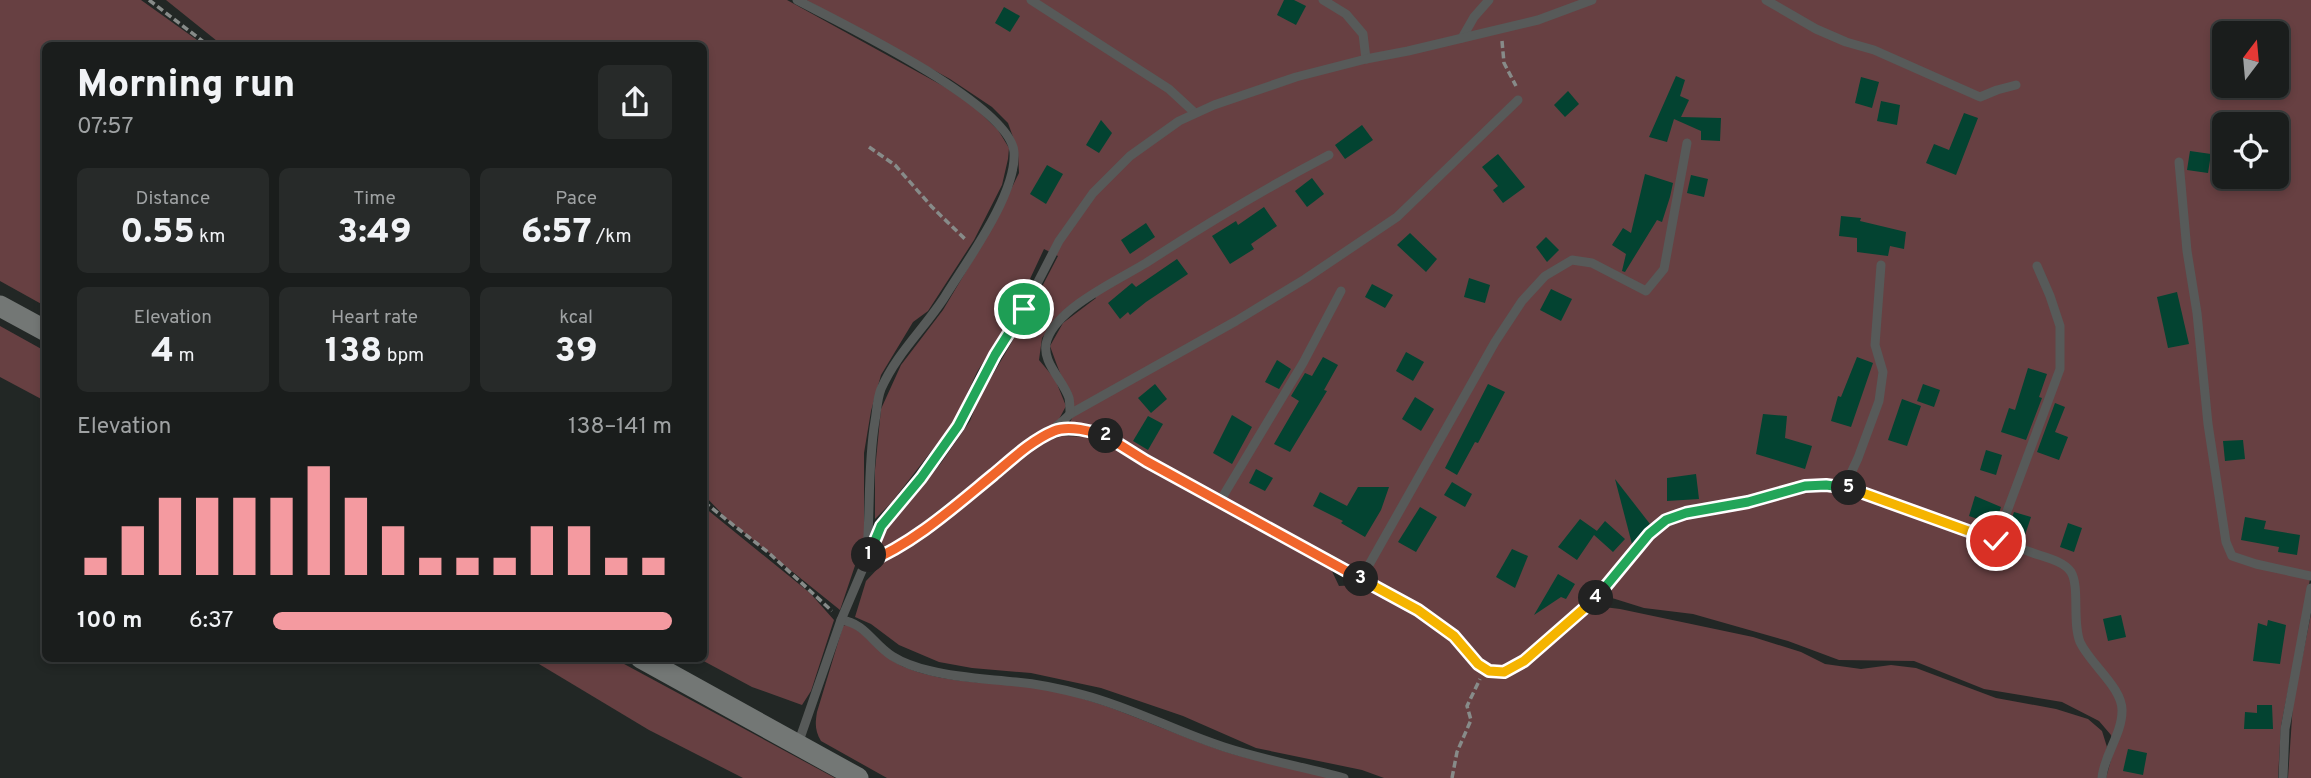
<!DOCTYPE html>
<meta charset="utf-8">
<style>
body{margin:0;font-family:Overpass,sans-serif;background:#272a29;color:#f1f3f6;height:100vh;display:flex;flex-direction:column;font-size:26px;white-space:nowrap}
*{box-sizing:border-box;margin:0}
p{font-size:23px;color:#9fa2a3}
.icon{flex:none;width:38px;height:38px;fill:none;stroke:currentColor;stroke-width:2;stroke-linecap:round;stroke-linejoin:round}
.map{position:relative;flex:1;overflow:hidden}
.side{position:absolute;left:42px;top:42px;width:665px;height:620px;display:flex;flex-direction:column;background:#1a1d1c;border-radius:10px;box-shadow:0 4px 10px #0003,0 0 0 2px #383b3b}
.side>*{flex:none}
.needle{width:46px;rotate:16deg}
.fabs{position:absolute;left:2212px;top:21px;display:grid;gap:14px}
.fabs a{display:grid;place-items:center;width:77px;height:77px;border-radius:10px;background:#1a1d1c;box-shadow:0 4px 10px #0003,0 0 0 2px #383b3b;font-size:35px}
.pin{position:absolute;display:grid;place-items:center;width:60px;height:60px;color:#fff;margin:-30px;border:4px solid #fff;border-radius:50%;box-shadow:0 2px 7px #0007}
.km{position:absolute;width:35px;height:35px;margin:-18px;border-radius:50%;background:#222;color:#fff;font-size:19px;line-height:35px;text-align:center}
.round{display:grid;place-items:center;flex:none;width:74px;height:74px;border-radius:10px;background:#272a29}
.overview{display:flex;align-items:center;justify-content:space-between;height:119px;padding:0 35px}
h1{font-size:38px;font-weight:800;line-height:52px}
.stats{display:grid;grid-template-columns:repeat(3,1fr);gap:10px;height:119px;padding:7px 35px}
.stats div{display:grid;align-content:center;border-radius:10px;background:#272a29;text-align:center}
.stats b{font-size:35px;font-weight:800}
.stats small{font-size:19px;font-weight:400}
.stats p{font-size:19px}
.chart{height:196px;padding:14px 35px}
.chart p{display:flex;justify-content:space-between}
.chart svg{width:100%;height:126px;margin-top:7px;stroke:#f49aa0;stroke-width:6}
ul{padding:0 35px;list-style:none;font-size:23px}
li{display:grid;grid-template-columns:112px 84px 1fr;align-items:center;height:52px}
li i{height:18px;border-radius:9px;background:#f49aa0}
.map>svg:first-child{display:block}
.green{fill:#674042;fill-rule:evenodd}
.building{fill:#034331}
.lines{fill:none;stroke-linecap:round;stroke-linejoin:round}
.path{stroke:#878b89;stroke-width:3.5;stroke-dasharray:7 3.5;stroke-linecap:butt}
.lane{stroke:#575a59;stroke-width:9}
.secondary{stroke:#737775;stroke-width:21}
.split-1-casing{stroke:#fff;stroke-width:14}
.split-2-casing{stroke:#fff;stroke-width:14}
.split-3-casing{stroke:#fff;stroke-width:14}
.split-4-casing{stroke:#fff;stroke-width:14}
.split-5-casing{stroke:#fff;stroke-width:14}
.split-6-casing{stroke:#fff;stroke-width:14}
.split-1{stroke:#22a559;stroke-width:9}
.split-2{stroke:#f0652b;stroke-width:9}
.split-3{stroke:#f0652b;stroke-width:9}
.split-4{stroke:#f5b400;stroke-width:9}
.split-5{stroke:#22a559;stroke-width:9}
.split-6{stroke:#f5b400;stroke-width:9}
</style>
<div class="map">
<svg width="2311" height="778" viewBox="0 0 2311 778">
<rect width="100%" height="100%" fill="#222725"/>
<g class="green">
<path d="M0,0H141L204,45L46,46L45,306L0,281Z"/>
<path d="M166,0H787L965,98L998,130L1009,148L1008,159L1002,185L974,240L928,311L913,322L881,375L871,411L864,453V539L840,610L727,519L704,495V46L222,45Z"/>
<path d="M806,0H2311V574L2281,726L2278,778H2106L2114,749L2111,735L2099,721L2062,702L1984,689L1914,661L1839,660L1788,641L1693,614L1644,608L1596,593L1513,664C1478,673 1477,648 1456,630C1447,623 1437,617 1428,611L1160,464L1109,432L1094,426H1068C1080,408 1070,395 1062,378C1058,368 1054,357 1050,346L1063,323L1096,298L1091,292L1061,313L1042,338L1039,360L1055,379L1066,406L1058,421L1014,451L893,546L874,555L884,530L941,463L970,421L978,400L1023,323L1058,256L1044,249L1014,313L977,372L954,422L891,503L875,519V470L881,409L901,365L943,310L993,226L1019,173L1018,151L1008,123L992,107L950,79ZM2224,33H2277V86H2224ZM2224,124H2277V177H2224Z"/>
<path d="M0,326L45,351V401L0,377Z"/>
<path d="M1062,436L1094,437L1330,567L1339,586C1346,586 1354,584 1361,585C1376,587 1435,623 1447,634C1469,656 1470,676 1507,675L1584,614L1604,607L1620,609L1753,637L1801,652L1825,664L1861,669L1891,665L1916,668L1996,698L2056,709L2088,719L2102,731L2107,747L2098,778H1384L1362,770L1256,748L1183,716L1101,688L1031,673L972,668L939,662L899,645L871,624L855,617L866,581L884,562L935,527L1027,454L1042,443Z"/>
<path d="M704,507L810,593L834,620L811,691L802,705L752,687L698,658H704Z"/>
<path d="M2311,614V778H2288L2293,703Z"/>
<path d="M848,624C870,637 882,659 907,668C954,687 1006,680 1054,691C1112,704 1165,731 1220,750C1256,762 1293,767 1329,778H887L821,741C815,731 815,724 817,712L843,626Z"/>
<path d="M529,658H613L835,778H743L649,730Z"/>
</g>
<g class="building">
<path d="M1284,0H1294L1306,6L1296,25L1277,15Z"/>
<path d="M1004,7L1020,16L1010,32L995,23Z"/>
<path d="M1676,76L1685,80L1680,96L1689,100L1681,117L1721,118L1720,141L1701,140V131L1674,119L1667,142L1649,137Z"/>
<path d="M1861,77L1879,82L1872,108L1855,103Z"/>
<path d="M1568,91L1579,104L1565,117L1554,105Z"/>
<path d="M1881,101L1900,105L1897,125L1877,121Z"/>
<path d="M1964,113L1978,118L1956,175L1926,163L1934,144L1949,150Z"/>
<path d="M1101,120L1112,133L1099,153L1086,145Z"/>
<path d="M1362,125L1373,140L1345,159L1335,145Z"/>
<path d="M2190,151L2211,154L2208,173L2187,170Z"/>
<path d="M1498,154L1525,187L1503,203L1493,190L1498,186L1482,167Z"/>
<path d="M1047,165L1063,174L1046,204L1030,194Z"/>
<path d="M1645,174L1673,183L1670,197L1662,222L1657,220L1625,272L1622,271L1626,254L1612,245L1623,228L1631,233Z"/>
<path d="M1691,175L1708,179L1704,197L1687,193Z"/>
<path d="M1312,178L1324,194L1307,207L1295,191Z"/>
<path d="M1264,207L1277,226L1251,244L1254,249L1230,264L1212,236L1236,221L1238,225Z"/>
<path d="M1841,216L1861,218L1860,221L1906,232L1904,249L1890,246L1888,256L1857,252V238L1839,236Z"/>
<path d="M1146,223L1155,237L1130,254L1121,240Z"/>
<path d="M1410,233L1437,259L1426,272L1397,245Z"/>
<path d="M1546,237L1559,250L1547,262L1536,247Z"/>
<path d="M1177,259L1188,274L1146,302L1130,315L1128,312L1120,319L1108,303L1132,283L1136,287Z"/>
<path d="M1469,278L1490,285L1485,303L1464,297Z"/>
<path d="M1372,284L1393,295L1385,308L1365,297Z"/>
<path d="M1551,289L1572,299L1561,321L1540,310Z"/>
<path d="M2177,292L2189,344L2168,348L2157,297Z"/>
<path d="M1406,352L1424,362L1413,381L1396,371Z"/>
<path d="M1323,357L1338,365L1324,390L1327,391L1290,452L1274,444L1299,401L1291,396L1305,373L1312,376Z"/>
<path d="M1857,357L1873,363L1851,427L1831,421L1838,396L1841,397Z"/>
<path d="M1277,360L1291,369L1279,389L1265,382Z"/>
<path d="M2028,368L2047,374L2039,397L2042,398L2026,440L2001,432L2009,408L2015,410Z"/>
<path d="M1155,384L1167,399L1151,413L1138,398Z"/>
<path d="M1488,384L1505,392L1478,443L1475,442L1457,475L1445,468Z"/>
<path d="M1923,384L1940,390L1934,407L1917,401Z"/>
<path d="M1415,397L1434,409L1421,431L1402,419Z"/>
<path d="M1902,399L1921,406L1907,446L1888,440Z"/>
<path d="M2055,403L2065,407L2055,432L2068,437L2059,460L2037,452Z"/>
<path d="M1763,414L1787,416L1785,438L1812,446L1805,469L1756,454Z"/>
<path d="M1232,415L1252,427L1232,464L1213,453Z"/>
<path d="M1148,416L1163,424L1148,450L1133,441Z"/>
<path d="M2243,440L2245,459L2225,461L2223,441Z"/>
<path d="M1986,450L2002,455L1996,475L1980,470Z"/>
<path d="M1256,469L1273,478L1265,491L1249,483Z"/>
<path d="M1696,474L1699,499L1667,501V478Z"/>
<path d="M1615,479L1650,524L1632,544Z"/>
<path d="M1452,482L1472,494L1465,507L1444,495Z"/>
<path d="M1358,487H1389L1381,510L1365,537L1341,523L1343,521L1313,506L1320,492L1347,506Z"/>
<path d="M1975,496L2001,507L1995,525L1969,516Z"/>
<path d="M1420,507L1437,517L1416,552L1398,542Z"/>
<path d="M2014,512L2031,517L2025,535L2008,529Z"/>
<path d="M2245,517L2266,521L2264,529L2300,535L2297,555L2278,552L2279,547L2241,540Z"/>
<path d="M1580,519L1597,531L1596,532L1605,521L1625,539L1613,552L1594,535L1577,560L1558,547Z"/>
<path d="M2068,523L2082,528L2074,552L2060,547Z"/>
<path d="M1512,549L1528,556L1515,588L1496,577Z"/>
<path d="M1558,574L1575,584L1566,599L1561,597L1534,615Z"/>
<path d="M2121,615L2126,637L2108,641L2103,619Z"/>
<path d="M2268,620L2286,625L2280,664L2253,661L2258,623L2267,626Z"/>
<path d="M2257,705H2272L2273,729H2244L2245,712L2257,713Z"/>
<path d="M2128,749L2147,753L2143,775L2123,771Z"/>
</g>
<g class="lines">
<g class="path">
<path d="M149,0L209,46"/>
<path d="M1502,41L1504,63L1516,86"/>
<path d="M869,147L895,165L932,207L966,240"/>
<path d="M704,502L769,553L832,611"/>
<path d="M1452,778L1457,752L1471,720L1467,706L1480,679"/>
</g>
<g class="lane">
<path d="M797,0C840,23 1010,104 1014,152C1017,194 966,262 944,298C923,330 897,353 881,389C877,399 877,410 875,421C867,468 871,516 866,563C921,541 964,496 1010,460C1030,444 1052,433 1070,414L1236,321L1305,279L1397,217L1518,100"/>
<path d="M1031,0L1169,89L1195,113"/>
<path d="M1323,0L1346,14L1363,34L1366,59"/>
<path d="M1766,0L1816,29L1846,42L1874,50L1980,97L1997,90L2016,85"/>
<path d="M1462,38L1474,17L1489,0"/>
<path d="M2179,162L2187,251L2197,313L2208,424L2226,542L2232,556L2256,564L2311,576"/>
<path d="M1070,414C1070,409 1070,403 1069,398C1063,379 1040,362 1047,340C1057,308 1118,280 1146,263C1206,224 1266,188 1329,155"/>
<path d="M1056,429L1094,432L1109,437L1146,461L1361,579L1495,342L1522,301L1545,276L1572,260L1592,263L1646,291L1664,269L1687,143"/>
<path d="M1845,486L1858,458L1879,401L1883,372L1875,345L1881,265"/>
<path d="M1220,501L1303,363L1341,291"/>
<path d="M1996,541L2060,369V326L2050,296L2037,266"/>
<path d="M1361,579L1418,610L1454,636L1478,664L1489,671L1504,672L1524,661L1601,595L1649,534L1666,520L1686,513L1748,502L1805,486H1845L2033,553C2044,557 2064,561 2071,572C2080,587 2072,622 2080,642C2090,664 2123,688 2122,711C2122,734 2104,755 2102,778"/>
<path d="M841,620C865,623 872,643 892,656C903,663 918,668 931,671C959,678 988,679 1016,682C1039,684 1062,689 1084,695C1133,708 1177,732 1224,747C1264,760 1304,767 1344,778"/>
<path d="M798,744L841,620L881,526L921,478L958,426L995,355L1024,309L1059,241L1093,193L1130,156L1179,121L1214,105L1296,77L1366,59L1408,51L1538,20L1592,0"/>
<path d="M2283,778L2285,729L2311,588"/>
</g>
<g class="secondary">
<path d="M0,306L46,331"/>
<path d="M641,658L858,778"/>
</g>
</g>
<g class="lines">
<defs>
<path id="split-1" d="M869,555L881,526L921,478L958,426L995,355L1024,309"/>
<path id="split-2" d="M869,555L866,563C913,544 954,507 993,475C1011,460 1032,440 1054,431C1068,425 1092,431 1106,436"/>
<path id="split-3" d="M1106,436L1146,461L1361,579"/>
<path id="split-4" d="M1361,579L1418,610L1454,636L1478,664L1489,671L1504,672L1524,661L1596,598"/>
<path id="split-5" d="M1596,598L1649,534L1666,520L1686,513L1748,502L1805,486L1826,485L1849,488"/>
<path id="split-6" d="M1849,488L1996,541"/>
</defs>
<use href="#split-1" class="split-1-casing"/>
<use href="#split-2" class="split-2-casing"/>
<use href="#split-3" class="split-3-casing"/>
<use href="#split-4" class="split-4-casing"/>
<use href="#split-5" class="split-5-casing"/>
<use href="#split-6" class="split-6-casing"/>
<use href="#split-1" class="split-1"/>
<use href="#split-2" class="split-2"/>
<use href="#split-3" class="split-3"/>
<use href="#split-4" class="split-4"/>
<use href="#split-5" class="split-5"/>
<use href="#split-6" class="split-6"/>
</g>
</svg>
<div class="fabs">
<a><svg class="needle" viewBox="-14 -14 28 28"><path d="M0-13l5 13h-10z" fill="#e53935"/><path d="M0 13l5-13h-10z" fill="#9fa2a3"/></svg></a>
<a><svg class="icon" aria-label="locate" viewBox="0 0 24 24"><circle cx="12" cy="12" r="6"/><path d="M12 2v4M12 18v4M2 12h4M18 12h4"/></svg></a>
</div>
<div class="pin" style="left:1024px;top:309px;background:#1e9e55"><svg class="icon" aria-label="arrive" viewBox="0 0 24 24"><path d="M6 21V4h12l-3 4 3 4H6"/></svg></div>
<div class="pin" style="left:1996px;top:541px;background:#d93025"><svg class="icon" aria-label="check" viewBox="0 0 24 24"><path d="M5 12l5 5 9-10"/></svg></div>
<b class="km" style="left:869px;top:555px">1</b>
<b class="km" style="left:1106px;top:436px">2</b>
<b class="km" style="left:1361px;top:579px">3</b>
<b class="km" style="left:1596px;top:598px">4</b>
<b class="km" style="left:1849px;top:488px">5</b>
<section class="side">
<div class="overview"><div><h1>Morning run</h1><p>07:57</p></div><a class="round"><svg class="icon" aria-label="share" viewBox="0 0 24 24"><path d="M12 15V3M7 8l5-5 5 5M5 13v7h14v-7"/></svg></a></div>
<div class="stats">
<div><p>Distance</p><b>0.55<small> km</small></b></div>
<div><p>Time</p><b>3:49</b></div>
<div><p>Pace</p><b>6:57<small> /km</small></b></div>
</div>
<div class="stats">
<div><p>Elevation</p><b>4<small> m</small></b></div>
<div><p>Heart rate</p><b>138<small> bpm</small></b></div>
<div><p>kcal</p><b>39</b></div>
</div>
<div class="chart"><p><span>Elevation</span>138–141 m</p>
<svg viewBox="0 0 160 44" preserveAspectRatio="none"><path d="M5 44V38M15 44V27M25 44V17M35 44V17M45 44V17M55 44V17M65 44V6M75 44V17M85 44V27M95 44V38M105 44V38M115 44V38M125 44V27M135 44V27M145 44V38M155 44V38"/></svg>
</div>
<ul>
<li><b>100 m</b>6:37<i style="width:100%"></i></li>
</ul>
</section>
</div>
